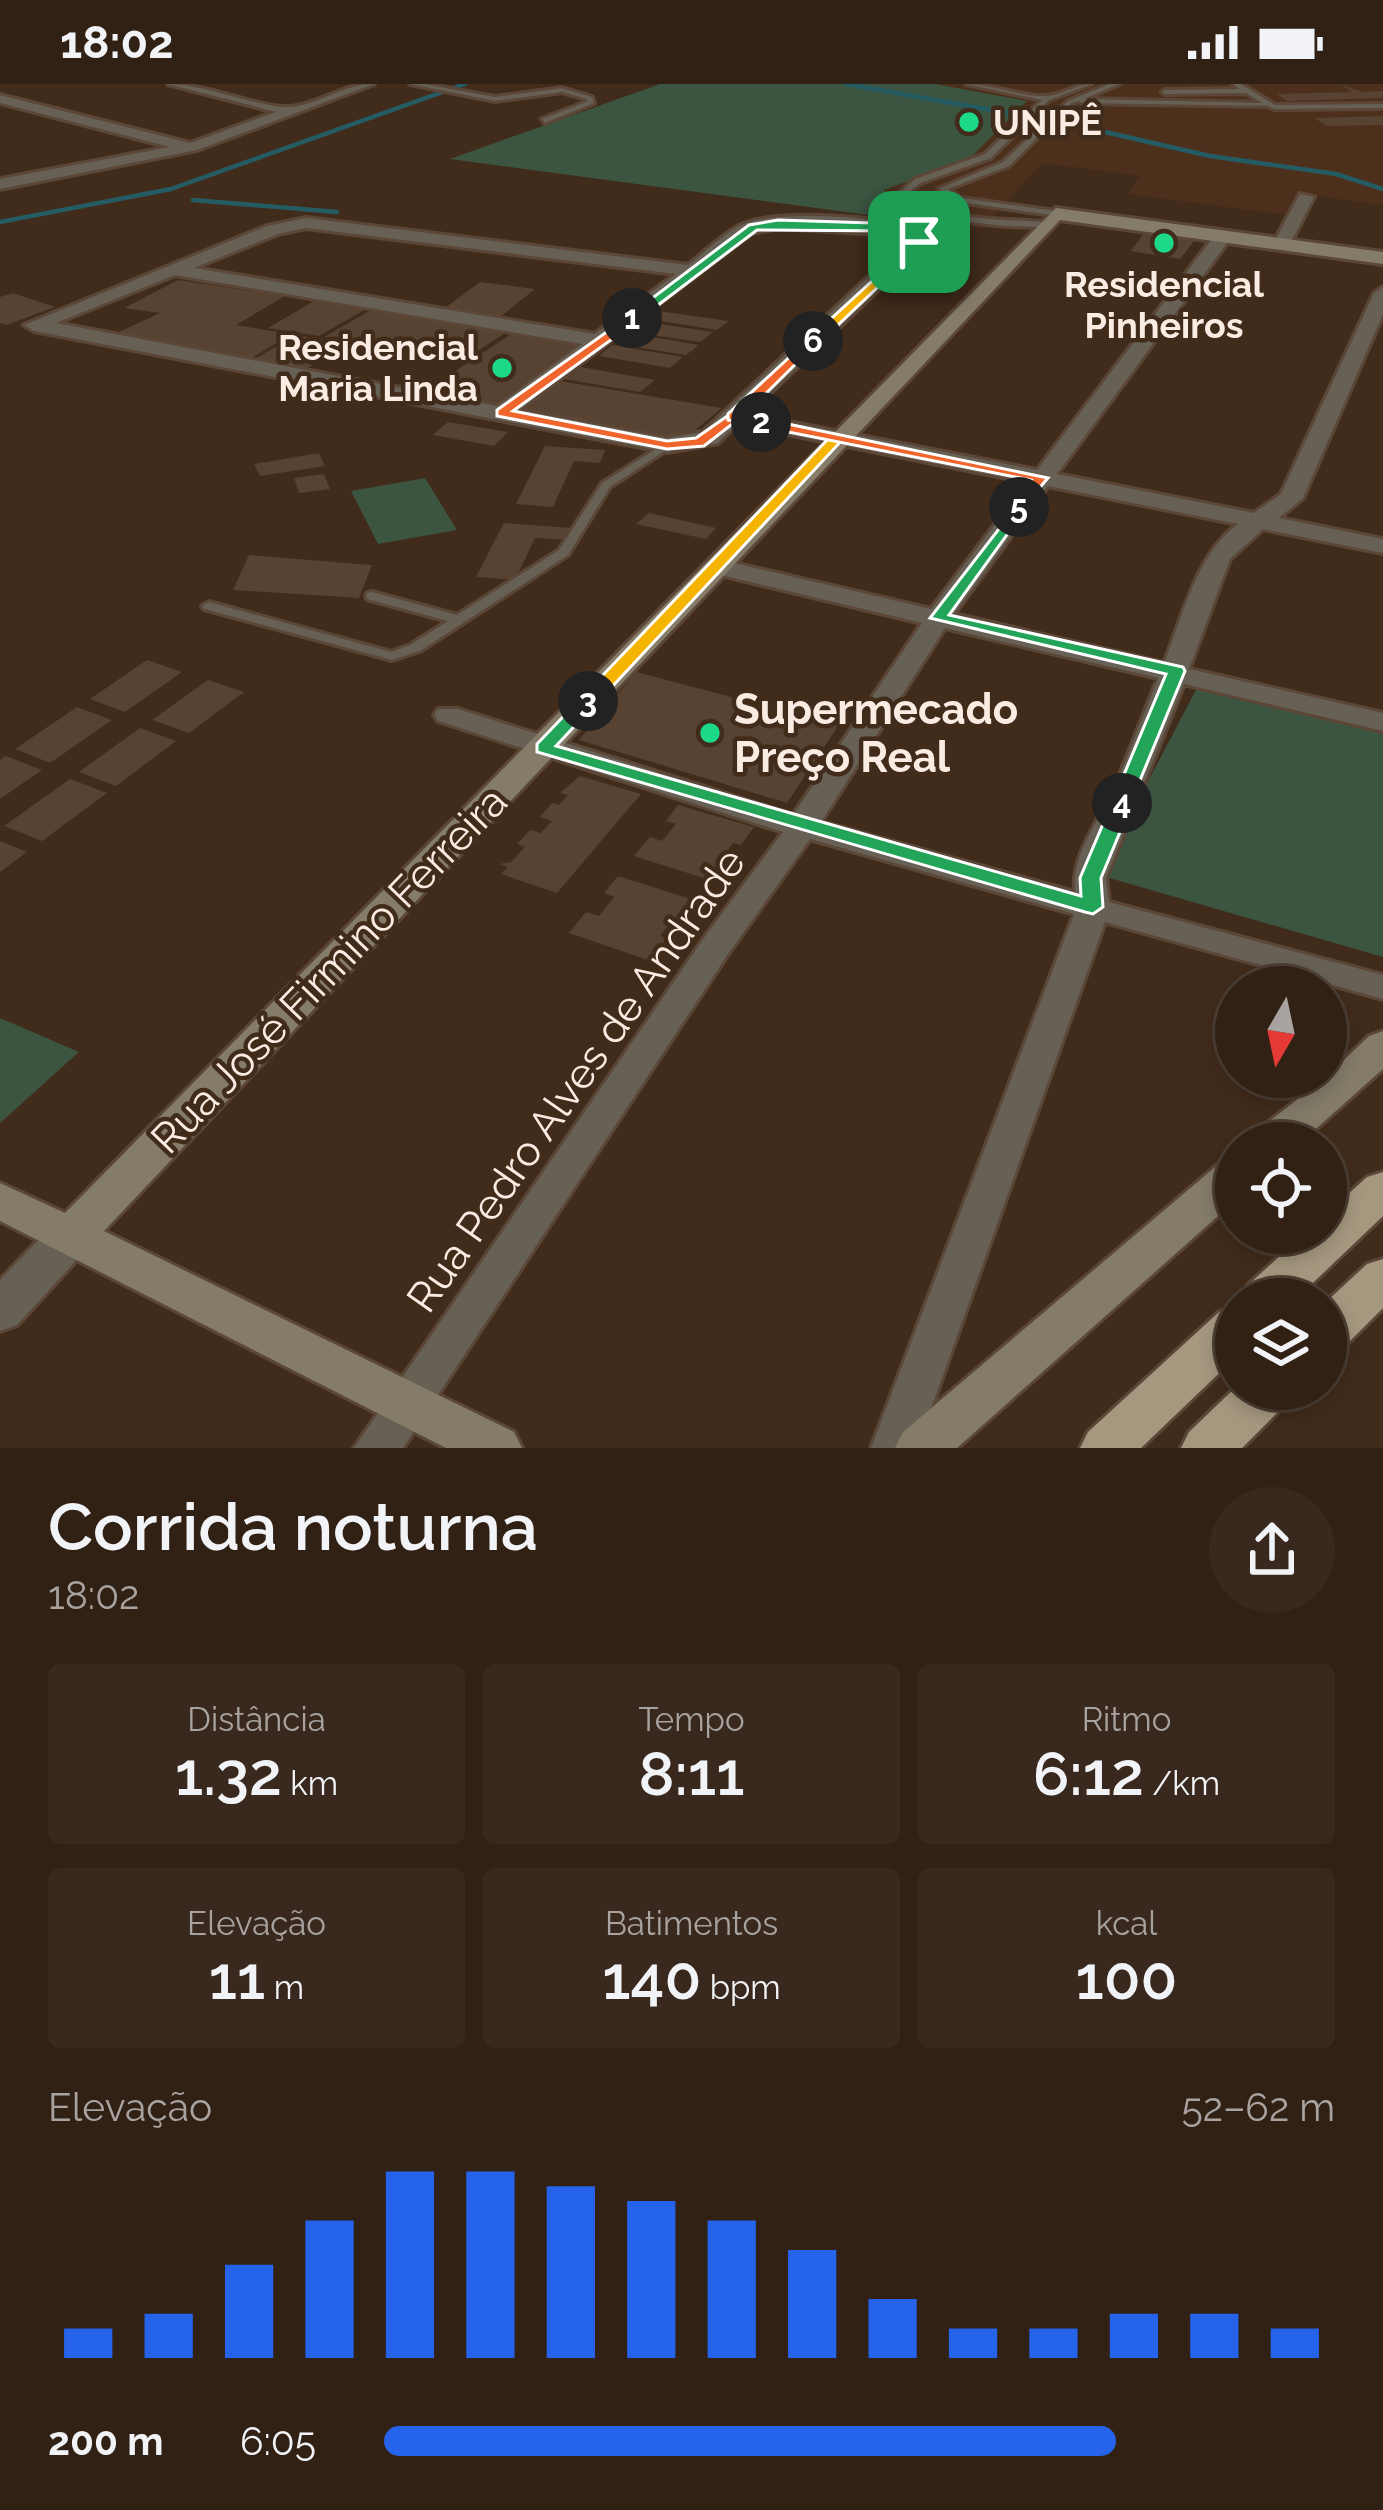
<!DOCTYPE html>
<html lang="pt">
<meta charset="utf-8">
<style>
body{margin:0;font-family:Raleway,sans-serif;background:#39281d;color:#f1f3f6;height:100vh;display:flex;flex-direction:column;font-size:45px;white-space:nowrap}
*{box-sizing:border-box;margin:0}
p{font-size:39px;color:#a8a3a0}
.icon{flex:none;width:66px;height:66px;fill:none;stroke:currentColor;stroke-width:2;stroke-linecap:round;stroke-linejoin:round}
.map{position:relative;height:1364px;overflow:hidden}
.side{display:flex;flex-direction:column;background:#312014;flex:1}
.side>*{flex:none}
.needle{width:78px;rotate:189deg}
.buttons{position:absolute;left:1215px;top:882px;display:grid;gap:24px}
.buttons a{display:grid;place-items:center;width:132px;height:132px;border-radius:50%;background:#312014;box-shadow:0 6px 18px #0003,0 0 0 3px #4c3e34;font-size:60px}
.pin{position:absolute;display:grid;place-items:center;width:102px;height:102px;color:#fff;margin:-51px;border-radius:24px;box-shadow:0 6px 18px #0006}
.km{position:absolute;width:60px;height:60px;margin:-30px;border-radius:50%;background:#222;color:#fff;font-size:33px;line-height:60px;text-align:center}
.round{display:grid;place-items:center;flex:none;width:126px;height:126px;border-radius:63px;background:#39281d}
.overview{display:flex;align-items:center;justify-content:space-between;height:204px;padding:0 48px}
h1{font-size:66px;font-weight:600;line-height:90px}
.stats{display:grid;grid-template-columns:repeat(3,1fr);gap:18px;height:204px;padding:12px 48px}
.stats div{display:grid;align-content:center;border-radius:12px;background:#39281d;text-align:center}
.stats b{font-size:60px;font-weight:600}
.stats small{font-size:33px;font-weight:400}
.stats p{font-size:33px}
.chart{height:336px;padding:24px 48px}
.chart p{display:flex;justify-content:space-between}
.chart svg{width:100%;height:216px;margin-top:12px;stroke:#2563eb;stroke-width:6}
ul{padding:0 48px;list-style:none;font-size:39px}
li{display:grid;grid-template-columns:192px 144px 1fr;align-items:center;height:90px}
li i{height:30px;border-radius:15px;background:#2563eb}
.status{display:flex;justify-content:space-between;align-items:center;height:84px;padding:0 60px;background:#312014;direction:ltr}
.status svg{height:33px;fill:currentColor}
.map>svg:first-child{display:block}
.built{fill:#4c301c}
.green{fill:#3b5541}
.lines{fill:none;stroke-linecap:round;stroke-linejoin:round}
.stream{stroke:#255c64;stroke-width:4.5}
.building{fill:#584231}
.service-casing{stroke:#5b4637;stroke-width:6}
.minor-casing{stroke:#5b4637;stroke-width:6}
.tertiary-casing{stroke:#5b4637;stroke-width:6}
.secondary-casing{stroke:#5b4637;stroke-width:6}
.trunk-casing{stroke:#5b4637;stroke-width:6}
.service{fill:#666055;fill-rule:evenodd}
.minor{fill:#666055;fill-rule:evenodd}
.tertiary{fill:#666055;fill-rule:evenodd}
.secondary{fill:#847b69;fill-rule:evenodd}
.trunk{fill:#a5987f;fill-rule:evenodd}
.split-1{fill:#22a559;stroke:#fff;stroke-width:3}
.split-2{fill:#f0652b;stroke:#fff;stroke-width:3}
.split-3{fill:#f5b400;stroke:#fff;stroke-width:3}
.split-4{fill:#22a559;stroke:#fff;stroke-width:3}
.split-5{fill:#22a559;stroke:#fff;stroke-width:3}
.split-6{fill:#f0652b;stroke:#fff;stroke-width:3}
.split-7{fill:#f5b400;stroke:#fff;stroke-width:3}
.poi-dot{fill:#1bd988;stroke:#412b1b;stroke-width:4.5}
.labels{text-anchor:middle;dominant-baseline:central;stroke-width:9;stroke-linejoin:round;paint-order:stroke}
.far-poi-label{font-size:36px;font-weight:bold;fill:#fbece3;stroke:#412b1b;text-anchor:start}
.poi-label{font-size:42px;font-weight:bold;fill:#fbece3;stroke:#412b1b;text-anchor:start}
.street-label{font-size:42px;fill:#fbece3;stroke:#412b1b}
</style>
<div class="status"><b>18:02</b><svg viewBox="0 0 49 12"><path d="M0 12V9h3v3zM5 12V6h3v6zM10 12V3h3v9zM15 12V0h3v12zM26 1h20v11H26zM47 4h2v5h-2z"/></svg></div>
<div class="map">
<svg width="1383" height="1364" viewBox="0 0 1383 1364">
<rect width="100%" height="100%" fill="#412b1b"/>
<path class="built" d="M660,0H1383V121L1302,110L1288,131L1127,110L1140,92L1043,79L981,145L450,75Z"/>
<g class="green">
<path d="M660,0H935L1027,17L969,75L884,106L895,127L951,135L944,141L450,75Z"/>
<path d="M425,394L457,446L378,460L351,407Z"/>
<path d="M1199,600L1383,646V873L1099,791Z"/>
<path d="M0,934L79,968L0,1039Z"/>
</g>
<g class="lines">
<g class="stream">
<path d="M846,0L1019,31"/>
<path d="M1070,40L1210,72L1336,90L1383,105"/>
<path d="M193,116L337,128"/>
<path d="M0,138L171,105L465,0"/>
</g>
</g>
<g class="building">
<path d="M1340,0L1362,8L1383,7V14L1287,17L1277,10L1352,8Z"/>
<path d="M1383,32V41L1326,42L1315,34Z"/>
<path d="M1146,146L1197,153L1180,175L1131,167Z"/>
<path d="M178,196L285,212L236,241L291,250L245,278L108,253L160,229L124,224Z"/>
<path d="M480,198L535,205L499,234L442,226Z"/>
<path d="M13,209L55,223L7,241L0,239V213Z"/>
<path d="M314,217L366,225L319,252L268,244Z"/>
<path d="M371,226L508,247L464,276L324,253Z"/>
<path d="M658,227L729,237L717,246L648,235Z"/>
<path d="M646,238L713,248L700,258L632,248Z"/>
<path d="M514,248L580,258L492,322L421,310Z"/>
<path d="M630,249L699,261L686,271L618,260Z"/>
<path d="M295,251L347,259L303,287L250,278Z"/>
<path d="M612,261L683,273L670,284L599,272Z"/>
<path d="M581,283L655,296L640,308L564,295Z"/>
<path d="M560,297L722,324L684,355L522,326Z"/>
<path d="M448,338L508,348L494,362L433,351Z"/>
<path d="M545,362L605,366L600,379L574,377L553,423L516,420Z"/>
<path d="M319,369L325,382L260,392L254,380Z"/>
<path d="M324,390L330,405L299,409L294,394Z"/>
<path d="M649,429L716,444L706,455L636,440Z"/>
<path d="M504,439L572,444L567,456L535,454L515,496L476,493Z"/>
<path d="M249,471L372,481L359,514L233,506Z"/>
<path d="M147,576L182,588L125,628L90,615Z"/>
<path d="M636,588L839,641L787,719L579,656Z"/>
<path d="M208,596L244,608L189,649L152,636Z"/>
<path d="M77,623L112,636L50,679L15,665Z"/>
<path d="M140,644L176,657L116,702L79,688Z"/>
<path d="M6,672L42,686L0,715V676Z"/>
<path d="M580,692L641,710L557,809L501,790L508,783L499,780L511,778L525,763L517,760L530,746L541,749L552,737L540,733L552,719L559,721L568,711L560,709Z"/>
<path d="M70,695L107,709L42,757L4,742Z"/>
<path d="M678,721L754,743L741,761L733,759L721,775L731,778L716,798L634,772L650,753L662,757L676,740L666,737Z"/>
<path d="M0,757L27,768L0,788Z"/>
<path d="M618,792L697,817L682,837L674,834L660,852L671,855L654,878L569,849L586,828L599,832L614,813L604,809Z"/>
</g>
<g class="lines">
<defs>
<g id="service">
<path d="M410,0H424L495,13L562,4L592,13L594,19L545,39L542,35L586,18L587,15L562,8L495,17Z"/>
<path d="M966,0C992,0 1021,13 1045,12C1061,12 1075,0 1092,0L1049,16L991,74L921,99L909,108C937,138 1005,135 1044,138L1048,141L1047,143C1005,143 929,140 900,108L915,95L985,70L1042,16Z"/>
<path d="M1110,0H1119L1084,15L1262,19L1246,9L1165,10L1162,8L1165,6L1239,5L1233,0H1241L1275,21L1383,20V24L1274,25L1268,22L1082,19L1079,17L1072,19L1009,82L948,105L961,114L1056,127L1060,130L1059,132L959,118L938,105L1003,78L1068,17Z"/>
<path d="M667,358L671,359V363L610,403L568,471L420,567L392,576L204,525L202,522L209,518L391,568L410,561L448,537L367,515L366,512L367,509L372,508L457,531L559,466L602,399Z"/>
</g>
<g id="minor">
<path d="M168,0C207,0 261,25 291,23C320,20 343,0 374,0L197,66L0,105V95L170,63L0,19V11L190,59L276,28Z"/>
<path d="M1300,110L1314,113L1288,164H1276L1273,160Z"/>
<path d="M306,134L688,181C705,168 723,150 741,141C779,124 887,134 927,145L925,161L748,330L1037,386L1218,147H1230V155L1057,390L1254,429L1281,410L1374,209L1383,203V230L1303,414L1279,434L1383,455V469L1263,445L1230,475L1189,585L1383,629V647L1184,600L1106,794L1109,818L1383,891V915L1105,838L917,1364H871L1074,830L810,755L728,870L403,1364H354L704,854L783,748L438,637L434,631L438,625H458L793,731L922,539L708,488L704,483L708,478L717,475L931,525L1027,398L737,340L718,359L667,368L34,247L24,241L267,142ZM306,144L676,190L595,250L194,184L278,150ZM778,144L912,152L703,348L667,354L519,326L752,149ZM175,191L582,260L497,322L56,239ZM1048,402L1238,440C1196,471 1183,532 1164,579L954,530ZM945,544L1158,594C1144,630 1130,666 1115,702C1100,736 1071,770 1075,808L821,738Z"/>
</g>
<path id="tertiary" d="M70,1135L86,1140L93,1153L86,1166L17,1241L0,1247V1196L54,1140Z"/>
<g id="secondary">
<path d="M1056,124L1383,168V180L1060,136L104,1147L514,1348L522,1364H446L0,1137V1099L65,1129Z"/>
<path d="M1383,947V985L1300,1059H1251L1257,1047L1326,993L1369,952Z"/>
<path d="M1236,1073V1116L957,1364H895L903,1348L1221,1078Z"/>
</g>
<g id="trunk">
<path d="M1383,1088V1132L1296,1215H1241L1248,1201L1305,1149H1326V1130L1367,1093Z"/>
<path d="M1383,1175V1224L1343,1264L1326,1270V1218L1367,1180Z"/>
<path d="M1236,1222V1273L1141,1364H1080L1088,1348L1219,1228Z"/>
<path d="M1236,1303L1293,1305L1286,1320L1242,1364H1181L1189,1348Z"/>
</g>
</defs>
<use href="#service" class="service-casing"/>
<use href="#minor" class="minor-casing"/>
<use href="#tertiary" class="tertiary-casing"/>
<use href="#secondary" class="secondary-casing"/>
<use href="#trunk" class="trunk-casing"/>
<use href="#service" class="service"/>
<use href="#minor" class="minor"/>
<use href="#tertiary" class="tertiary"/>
<use href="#secondary" class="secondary"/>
<use href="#trunk" class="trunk"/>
</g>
<path class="split-1" d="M778,136L903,140L927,149L919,161L914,158L915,151L902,147L757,146L637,237L626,234L749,141Z"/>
<path class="split-2" d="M632,230L637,237L513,327L667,357L696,354L733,328L766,335V341L736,337L704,362L667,365L497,332V326Z"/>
<path class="split-3" d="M761,334L845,353L595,621H582V613L828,355L756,341Z"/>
<path class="split-4" d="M582,613L598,617L556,662L1081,812L1080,794L1112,719L1129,714L1132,719L1101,794L1103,823L1093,830L1085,828L537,668V660Z"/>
<path class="split-5" d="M1019,419L1027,423L949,531L1183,583L1185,587L1129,723L1112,719L1166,590L930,534Z"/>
<path class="split-6" d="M809,255L819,257L744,331L1048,394L1019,428L1011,423L1031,396L728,336V330Z"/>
<path class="split-7" d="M919,154L923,160L818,260H809V255Z"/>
<g class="poi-dot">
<circle cx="969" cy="38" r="12"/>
<circle cx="1164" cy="159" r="12"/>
<circle cx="502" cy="284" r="12"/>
<circle cx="710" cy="649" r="12"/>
</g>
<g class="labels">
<g class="far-poi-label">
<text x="993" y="38">UNIPÊ</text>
<text x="1164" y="200" text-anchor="middle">Residencial<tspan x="1164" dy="41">Pinheiros</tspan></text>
<text x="478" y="263" text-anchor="end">Residencial<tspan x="478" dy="41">Maria Linda</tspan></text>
</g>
<g class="poi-label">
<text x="734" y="625">Supermecado<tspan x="734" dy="48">Preço Real</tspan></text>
</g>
<g class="street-label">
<text transform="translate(329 886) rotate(-46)">Rua José Firmino Ferreira</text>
<text transform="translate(576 996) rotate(-55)">Rua Pedro Alves de Andrade</text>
</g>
</g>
</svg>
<div class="buttons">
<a><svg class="needle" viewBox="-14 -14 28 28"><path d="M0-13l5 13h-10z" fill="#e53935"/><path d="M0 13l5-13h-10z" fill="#a8a3a0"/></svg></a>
<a><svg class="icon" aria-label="locate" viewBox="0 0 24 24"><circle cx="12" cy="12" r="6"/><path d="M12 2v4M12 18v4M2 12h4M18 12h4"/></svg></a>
<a><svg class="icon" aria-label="layers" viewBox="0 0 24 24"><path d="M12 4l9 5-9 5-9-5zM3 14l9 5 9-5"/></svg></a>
</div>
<div class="pin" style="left:919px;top:158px;background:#1e9e55"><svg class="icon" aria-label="arrive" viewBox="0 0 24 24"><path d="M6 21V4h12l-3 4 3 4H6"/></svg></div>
<b class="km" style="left:632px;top:234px">1</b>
<b class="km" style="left:761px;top:338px">2</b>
<b class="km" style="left:588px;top:617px">3</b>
<b class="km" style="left:1122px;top:719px">4</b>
<b class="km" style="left:1019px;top:423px">5</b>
<b class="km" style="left:813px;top:257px">6</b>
</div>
<section class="side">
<div class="overview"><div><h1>Corrida noturna</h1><p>18:02</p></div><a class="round"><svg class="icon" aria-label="share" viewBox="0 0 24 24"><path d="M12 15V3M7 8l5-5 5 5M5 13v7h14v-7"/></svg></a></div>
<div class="stats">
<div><p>Distância</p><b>1.32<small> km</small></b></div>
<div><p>Tempo</p><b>8:11</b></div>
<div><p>Ritmo</p><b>6:12<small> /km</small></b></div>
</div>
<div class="stats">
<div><p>Elevação</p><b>11<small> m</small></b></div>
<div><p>Batimentos</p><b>140<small> bpm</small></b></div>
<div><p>kcal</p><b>100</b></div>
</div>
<div class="chart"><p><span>Elevação</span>52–62 m</p>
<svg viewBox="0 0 160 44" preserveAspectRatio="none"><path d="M5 44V38M15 44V35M25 44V25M35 44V16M45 44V6M55 44V6M65 44V9M75 44V12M85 44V16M95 44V22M105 44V32M115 44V38M125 44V38M135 44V35M145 44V35M155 44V38"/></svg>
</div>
<ul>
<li><b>200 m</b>6:05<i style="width:77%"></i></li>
</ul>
</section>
